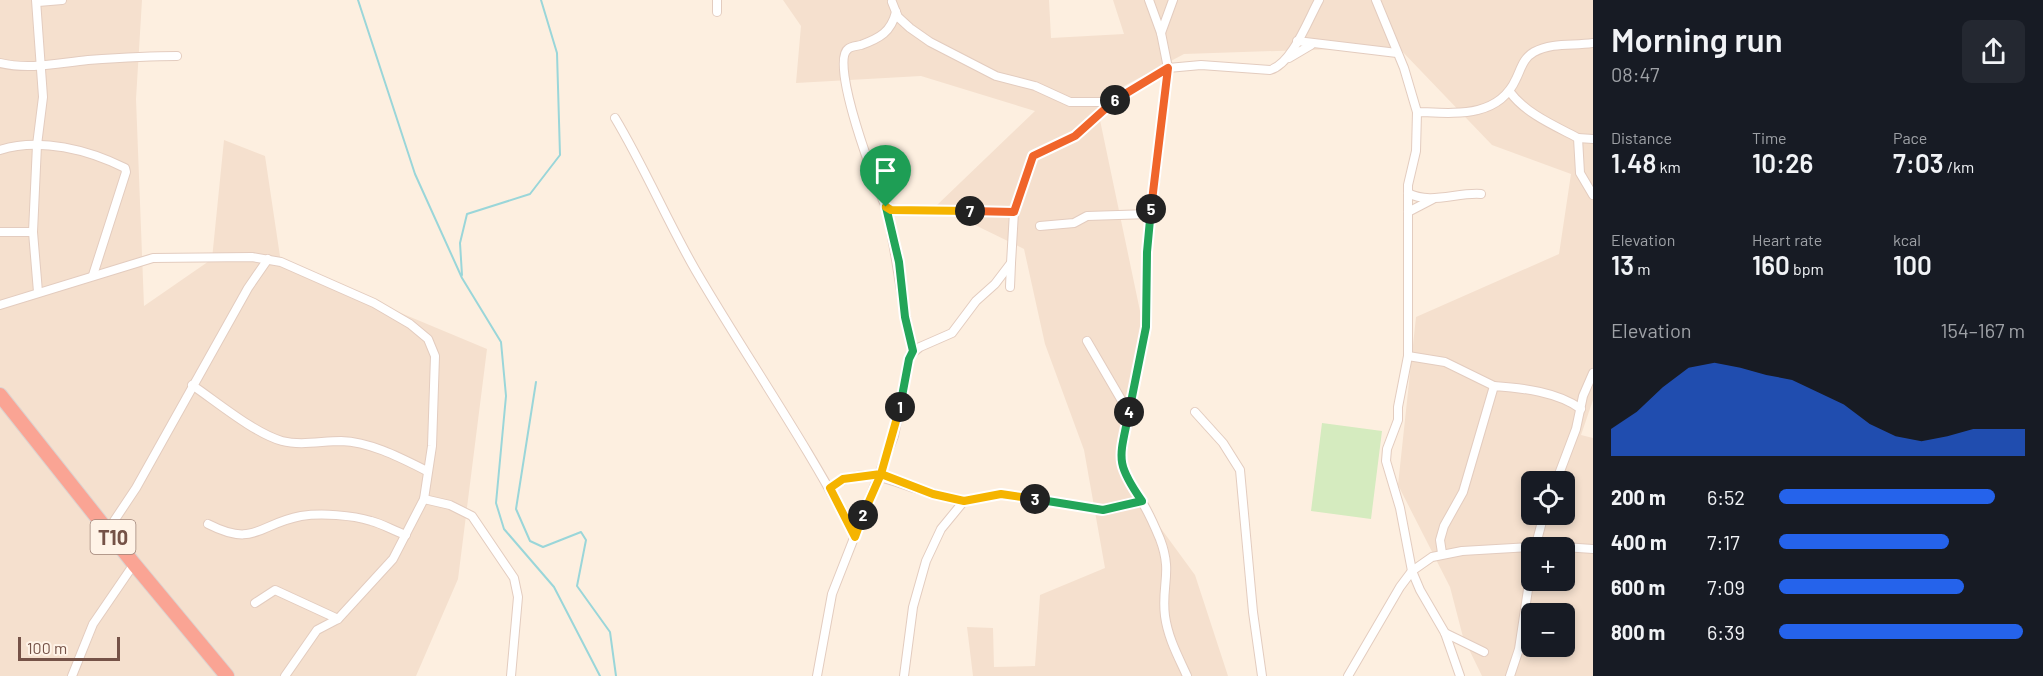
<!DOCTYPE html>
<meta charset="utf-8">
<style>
body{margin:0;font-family:Barlow,sans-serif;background:#242831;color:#f1f3f6;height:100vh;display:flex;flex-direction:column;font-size:22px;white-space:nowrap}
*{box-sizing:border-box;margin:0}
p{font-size:20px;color:#9ea1a6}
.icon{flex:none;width:33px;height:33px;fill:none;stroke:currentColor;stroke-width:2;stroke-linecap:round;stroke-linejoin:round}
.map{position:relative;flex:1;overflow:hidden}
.drawer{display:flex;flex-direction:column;background:#171b24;width:450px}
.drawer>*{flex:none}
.tools{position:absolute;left:1521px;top:471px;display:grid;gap:12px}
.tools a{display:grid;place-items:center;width:54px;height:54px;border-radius:9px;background:#171b24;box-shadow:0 3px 9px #0003;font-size:30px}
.scale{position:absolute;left:18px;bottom:15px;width:102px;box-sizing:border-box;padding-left:6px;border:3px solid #755247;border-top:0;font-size:16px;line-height:21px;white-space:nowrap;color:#755247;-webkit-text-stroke:4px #fff3e7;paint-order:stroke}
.pin{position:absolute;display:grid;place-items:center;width:51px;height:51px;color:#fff;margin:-62px -26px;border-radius:50% 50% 50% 0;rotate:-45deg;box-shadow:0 0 6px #0007}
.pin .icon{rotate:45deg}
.km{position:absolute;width:30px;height:30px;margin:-15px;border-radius:50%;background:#222;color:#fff;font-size:16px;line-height:30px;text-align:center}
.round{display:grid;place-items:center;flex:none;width:63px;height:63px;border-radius:9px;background:#242831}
.summary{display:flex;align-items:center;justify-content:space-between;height:102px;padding:0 18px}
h1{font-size:33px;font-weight:600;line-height:45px}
.stats{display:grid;grid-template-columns:repeat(3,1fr);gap:9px;height:102px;padding:6px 18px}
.stats div{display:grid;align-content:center}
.stats b{font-size:26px;font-weight:600}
.stats small{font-size:16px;font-weight:400}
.stats p{font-size:16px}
.chart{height:168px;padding:12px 18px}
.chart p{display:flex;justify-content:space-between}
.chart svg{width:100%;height:108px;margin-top:6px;fill:#2563eb;opacity:.7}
ul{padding:0 18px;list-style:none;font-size:20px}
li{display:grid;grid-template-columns:96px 72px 1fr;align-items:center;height:45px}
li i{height:15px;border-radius:8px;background:#2563eb}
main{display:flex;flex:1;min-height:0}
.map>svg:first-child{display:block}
.residential{fill:#f5e0ce;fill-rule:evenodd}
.green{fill:#d5ebbf}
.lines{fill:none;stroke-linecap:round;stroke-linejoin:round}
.stream{stroke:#9ad6d9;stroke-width:2}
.street-casing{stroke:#e3ccbf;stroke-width:10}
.highway-casing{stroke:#dbd2cf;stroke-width:16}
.street{stroke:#fff;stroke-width:8}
.highway{stroke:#faa494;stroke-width:14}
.split-1-casing{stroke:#fff;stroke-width:12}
.split-2-casing{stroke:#fff;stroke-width:12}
.split-3-casing{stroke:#fff;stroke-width:12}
.split-4-casing{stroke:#fff;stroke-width:12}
.split-5-casing{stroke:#fff;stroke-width:12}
.split-6-casing{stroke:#fff;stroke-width:12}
.split-7-casing{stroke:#fff;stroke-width:12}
.split-8-casing{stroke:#fff;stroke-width:12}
.split-1{stroke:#22a559;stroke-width:8}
.split-2{stroke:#f5b400;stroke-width:8}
.split-3{stroke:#f5b400;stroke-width:8}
.split-4{stroke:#22a559;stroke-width:8}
.split-5{stroke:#22a559;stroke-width:8}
.split-6{stroke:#f0652b;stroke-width:8}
.split-7{stroke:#f0652b;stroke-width:8}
.split-8{stroke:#f5b400;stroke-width:8}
.labels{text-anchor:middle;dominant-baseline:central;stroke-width:5;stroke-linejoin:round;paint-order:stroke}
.shield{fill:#fff3e7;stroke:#9e8277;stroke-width:1.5}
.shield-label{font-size:20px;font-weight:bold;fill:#755247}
</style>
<main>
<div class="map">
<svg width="1593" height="676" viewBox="0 0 1593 676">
<rect width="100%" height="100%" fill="#fdefe0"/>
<g class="residential">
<path d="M0,0H142L136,99L144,306L212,259L224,140L265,156L281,263L487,349L458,579L416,676H0Z"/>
<path d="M783,0H1049L1051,38L1124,34L1113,0H1593V400L1581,435L1593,438V676H1482L1463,637L1450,587L1398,485L1416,317L1559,254L1571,174L1492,145L1398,47L1184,54L1096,101L1144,330L1124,478L1195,575L1228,676H973L967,627L993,628L994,667L1035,666L1040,595L1105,568L1084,450L1045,344L1024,249L936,206L1035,111L921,76L796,83L801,26ZM1532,482H1564V514H1532ZM1532,548H1564V580H1532ZM1532,614H1564V646H1532Z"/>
</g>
<path class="green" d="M1322,423L1382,431L1371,519L1311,511Z"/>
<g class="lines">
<g class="stream">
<path d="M358,0L415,174L462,278L501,342L506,396L496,503L504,529L554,587L600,676"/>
<path d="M462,275L460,243L467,214L530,194L560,155L557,53L541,0"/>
<path d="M536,382L516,509L530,541L543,547L581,532L586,540L577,586L610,632L616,676"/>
</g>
<defs>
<g id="street">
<path d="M36,0L43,97L37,145L33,232L38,292"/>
<path d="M717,0V12"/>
<path d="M1149,0L1161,33L1168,68L1147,252L1146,327L1122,448C1120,475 1130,480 1142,502C1149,513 1155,527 1160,539C1173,573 1161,585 1165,616C1168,638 1178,656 1187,676"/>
<path d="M1376,0L1404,68L1417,112L1416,151L1408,185V356L1398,407V420L1387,449L1386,461L1400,508L1412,571L1420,590L1445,633L1460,676"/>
<path d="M38,2L62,0"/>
<path d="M892,2L898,17L910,28L930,42L996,76L1035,86L1070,102H1111"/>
<path d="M896,12C891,32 880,38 861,45C857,46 851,46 848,49C829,62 876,186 886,207L891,210L1014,212"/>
<path d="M1161,33L1173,0"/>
<path d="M1297,41L1397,53"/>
<path d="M1289,58L1311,45"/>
<path d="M0,63C30,70 58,63 88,60C117,58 148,56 177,56"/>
<path d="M1510,92C1525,113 1555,126 1578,138L1580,173L1593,195"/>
<path d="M1417,112C1453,113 1498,119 1516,79C1521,69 1523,58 1534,52C1553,42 1573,46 1593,43"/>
<path d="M615,118C645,168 667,221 696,271C748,360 808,445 855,537"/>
<path d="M1578,138L1593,139"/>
<path d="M0,150C40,137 89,150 125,168L126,172L93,275"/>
<path d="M1408,193C1430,205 1457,192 1481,194"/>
<path d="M886,207C897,255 901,303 913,351"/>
<path d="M1408,212L1433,199"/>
<path d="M1040,226L1074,223L1087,216L1150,214"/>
<path d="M0,232H33"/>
<path d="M1010,287L1011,263"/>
<path d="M0,305L153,258L252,257L281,262L374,303L410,324L428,339L435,356L432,446L424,499L393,559L338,619L317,630L285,676"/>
<path d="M1087,341L1129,413"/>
<path d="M1408,356L1445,362L1494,386"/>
<path d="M192,385C217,402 254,433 282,441C301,446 322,441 341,441C371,442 401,458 427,471"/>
<path d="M1195,412L1223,443L1240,470L1253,612L1262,676"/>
<path d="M1556,482L1576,429L1583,396L1593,373"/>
<path d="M830,488C862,465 881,477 914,488C931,493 947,497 964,501"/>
<path d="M424,499L450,505L472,516L514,578L518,597L511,676"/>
<path d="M208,524C255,548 258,524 301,516C321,513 352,515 371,521C383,524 394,531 406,535"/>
<path d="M108,530L136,488L248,288L268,259"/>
<path d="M1535,548L1544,514"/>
<path d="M1442,553L1440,540L1444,526L1463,492L1494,386C1523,388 1558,392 1581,409"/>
<path d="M255,603L275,590L338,619"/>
<path d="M1445,633L1484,652"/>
<path d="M72,676L93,624L134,564"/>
<path d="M817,676L832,594L894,436L910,355L920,347L952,333L976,301L995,284L1011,263L1014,212L1033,156L1075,136L1111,102L1168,68L1201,65L1270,70C1292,64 1308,20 1319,0"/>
<path d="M904,676L913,607L926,561L941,529L964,501L1001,494L1103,510L1142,501"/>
<path d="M1348,676L1400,587L1412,571L1432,557L1462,551L1549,546L1593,549"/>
<path d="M1510,676L1519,649L1532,563"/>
</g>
<path id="highway" d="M0,395L134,564L227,676"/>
</defs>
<use href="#street" class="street-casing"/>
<use href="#highway" class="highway-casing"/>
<use href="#street" class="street"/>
<use href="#highway" class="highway"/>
</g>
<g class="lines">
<defs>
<path id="split-1" d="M886,207L899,262L905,317L913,351L909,359L900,407"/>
<path id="split-2" d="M863,515L855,537L830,488L843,479L881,474L900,407"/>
<path id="split-3" d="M863,515L881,474L933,494L964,501L1001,494L1035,499"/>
<path id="split-4" d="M1035,499L1103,510L1142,501C1114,461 1120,458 1129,412"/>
<path id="split-5" d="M1129,412L1146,327L1147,252L1151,209"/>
<path id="split-6" d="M1115,100L1168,68L1151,209"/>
<path id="split-7" d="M970,211L1014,212L1033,156L1075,136L1115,100"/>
<path id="split-8" d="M886,207L891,210L970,211"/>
</defs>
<use href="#split-1" class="split-1-casing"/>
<use href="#split-2" class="split-2-casing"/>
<use href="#split-3" class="split-3-casing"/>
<use href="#split-4" class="split-4-casing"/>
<use href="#split-5" class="split-5-casing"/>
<use href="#split-6" class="split-6-casing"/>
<use href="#split-7" class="split-7-casing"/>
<use href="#split-8" class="split-8-casing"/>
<use href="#split-1" class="split-1"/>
<use href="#split-2" class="split-2"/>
<use href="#split-3" class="split-3"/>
<use href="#split-4" class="split-4"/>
<use href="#split-5" class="split-5"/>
<use href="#split-6" class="split-6"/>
<use href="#split-7" class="split-7"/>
<use href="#split-8" class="split-8"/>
</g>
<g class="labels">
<rect class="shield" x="90.5" y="520" width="45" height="34" rx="4.5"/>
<g class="shield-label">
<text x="113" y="537">T10</text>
</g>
</g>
</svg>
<div class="tools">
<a><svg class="icon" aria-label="locate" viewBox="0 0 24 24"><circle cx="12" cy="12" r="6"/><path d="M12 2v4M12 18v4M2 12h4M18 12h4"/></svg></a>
<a>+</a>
<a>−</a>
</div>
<div class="scale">100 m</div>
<div class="pin" style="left:886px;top:207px;background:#1e9e55"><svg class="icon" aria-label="arrive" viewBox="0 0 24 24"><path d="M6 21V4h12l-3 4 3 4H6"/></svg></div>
<b class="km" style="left:900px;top:407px">1</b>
<b class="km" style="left:863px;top:515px">2</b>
<b class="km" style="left:1035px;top:499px">3</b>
<b class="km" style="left:1129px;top:412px">4</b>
<b class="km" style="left:1151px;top:209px">5</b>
<b class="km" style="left:1115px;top:100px">6</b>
<b class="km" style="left:970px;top:211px">7</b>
</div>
<section class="drawer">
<div class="summary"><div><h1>Morning run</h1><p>08:47</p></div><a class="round"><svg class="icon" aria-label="share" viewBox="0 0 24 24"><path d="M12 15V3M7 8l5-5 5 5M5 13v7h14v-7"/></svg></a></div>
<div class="stats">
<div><p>Distance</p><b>1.48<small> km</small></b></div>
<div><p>Time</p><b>10:26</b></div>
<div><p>Pace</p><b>7:03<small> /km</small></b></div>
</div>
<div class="stats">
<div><p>Elevation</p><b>13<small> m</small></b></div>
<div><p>Heart rate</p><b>160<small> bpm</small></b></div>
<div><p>kcal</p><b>100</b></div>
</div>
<div class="chart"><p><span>Elevation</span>154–167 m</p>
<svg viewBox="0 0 160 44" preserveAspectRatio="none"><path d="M0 44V33L10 26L20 16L30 8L40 6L50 8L60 11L70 13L80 18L90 23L100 31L110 36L120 38L130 36L140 33L150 33L160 33V44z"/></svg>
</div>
<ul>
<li><b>200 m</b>6:52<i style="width:88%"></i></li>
<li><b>400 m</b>7:17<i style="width:69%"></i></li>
<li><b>600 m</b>7:09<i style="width:75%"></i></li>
<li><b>800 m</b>6:39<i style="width:99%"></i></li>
</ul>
</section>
</main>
